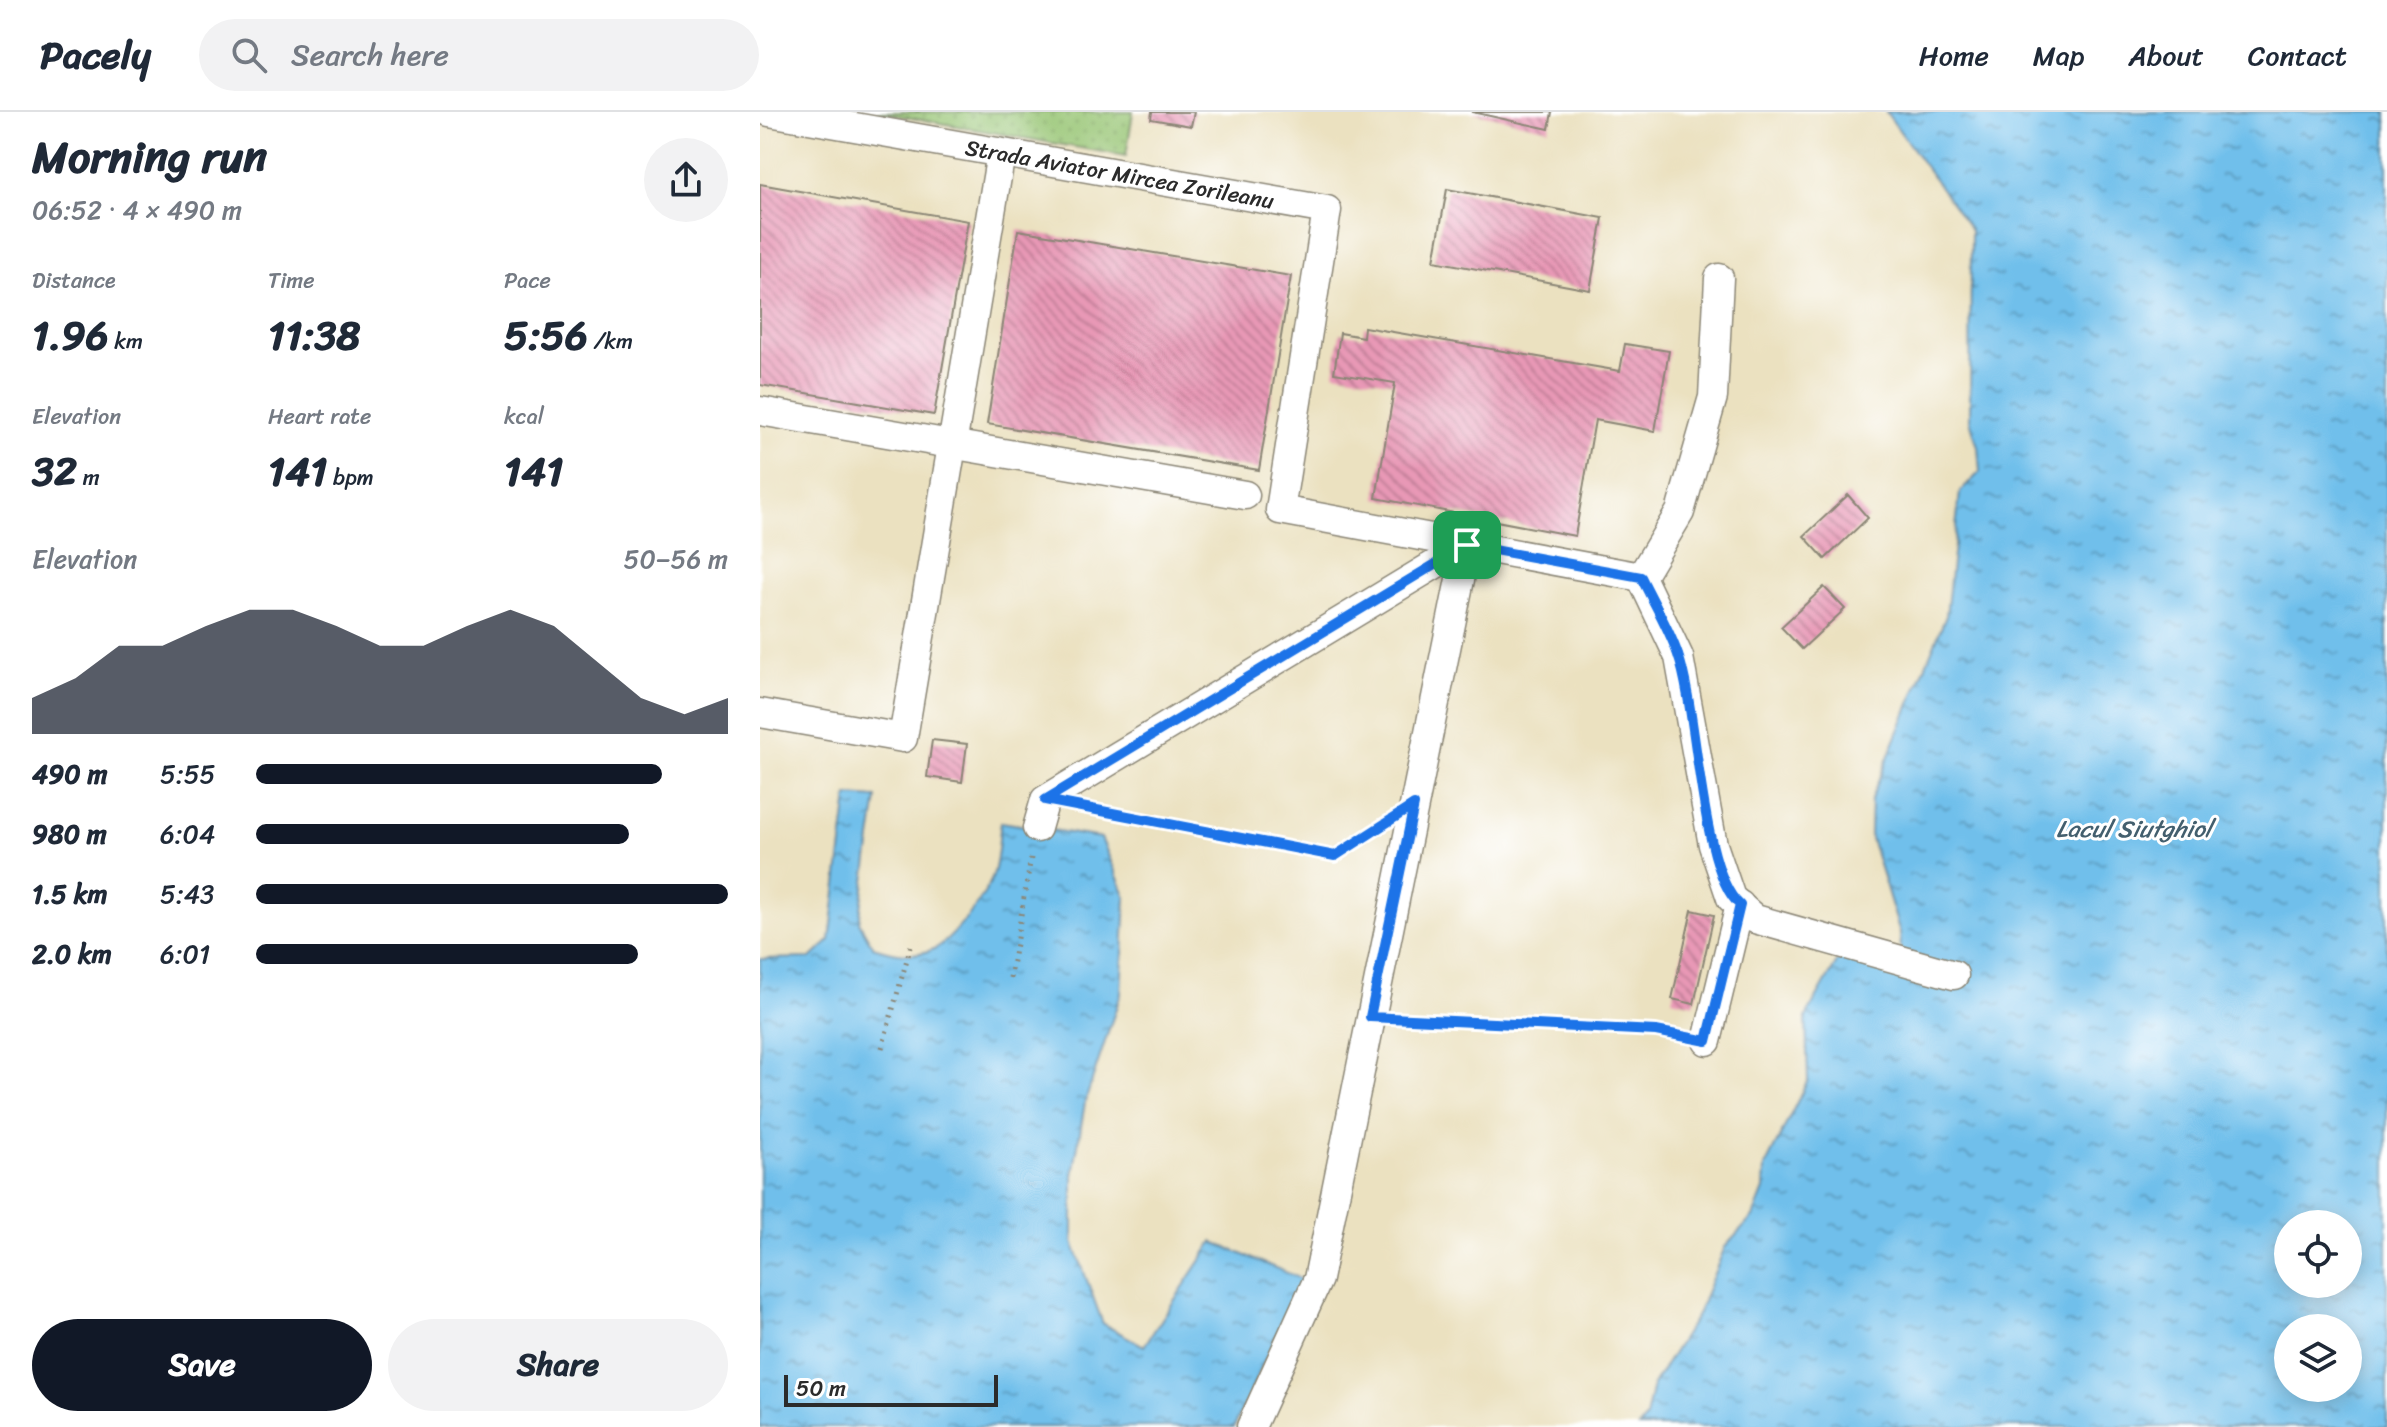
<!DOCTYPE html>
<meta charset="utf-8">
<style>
body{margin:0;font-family:Sriracha,sans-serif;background:#f2f2f3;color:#1f2937;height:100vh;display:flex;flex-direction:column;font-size:30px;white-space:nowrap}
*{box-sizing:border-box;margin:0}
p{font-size:26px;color:#747a83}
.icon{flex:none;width:44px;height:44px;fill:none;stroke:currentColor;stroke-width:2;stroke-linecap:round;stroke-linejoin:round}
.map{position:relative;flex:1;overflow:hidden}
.sheet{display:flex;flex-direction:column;background:#fff;width:760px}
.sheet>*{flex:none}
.controls{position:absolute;left:1514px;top:1098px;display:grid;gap:16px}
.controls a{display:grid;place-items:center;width:88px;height:88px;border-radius:50%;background:#fff;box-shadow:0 4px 20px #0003;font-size:40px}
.scale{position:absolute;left:24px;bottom:20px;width:214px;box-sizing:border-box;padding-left:8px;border:4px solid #2b2b2b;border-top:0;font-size:22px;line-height:28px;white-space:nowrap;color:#2b2b2b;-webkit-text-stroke:6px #fff;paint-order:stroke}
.pin{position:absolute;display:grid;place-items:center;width:68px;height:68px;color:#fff;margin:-34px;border-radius:16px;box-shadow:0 4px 12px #0006}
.round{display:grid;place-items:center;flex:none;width:84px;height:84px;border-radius:42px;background:#f2f2f3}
.summary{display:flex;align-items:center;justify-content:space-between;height:136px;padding:0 32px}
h1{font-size:44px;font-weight:700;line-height:60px}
.figures{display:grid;grid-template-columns:repeat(3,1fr);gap:12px;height:136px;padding:8px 32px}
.figures div{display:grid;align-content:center}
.figures b{font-size:40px;font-weight:700}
.figures small{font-size:22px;font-weight:400}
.figures p{font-size:22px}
.chart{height:224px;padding:16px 32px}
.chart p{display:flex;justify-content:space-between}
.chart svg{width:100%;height:144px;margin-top:8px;fill:#111827;opacity:.7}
.action{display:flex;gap:16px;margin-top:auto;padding:16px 32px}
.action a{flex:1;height:92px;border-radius:48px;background:#111827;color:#fff;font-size:32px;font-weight:700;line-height:92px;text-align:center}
.action a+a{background:#f2f2f3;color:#1f2937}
ul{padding:0 32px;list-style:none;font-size:26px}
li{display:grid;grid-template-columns:128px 96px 1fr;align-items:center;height:60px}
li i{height:20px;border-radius:10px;background:#111827}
header{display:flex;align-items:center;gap:48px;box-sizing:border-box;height:112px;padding:0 40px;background:#fff;border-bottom:2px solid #e0e1e3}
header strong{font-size:38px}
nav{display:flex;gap:44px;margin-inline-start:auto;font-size:28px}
.search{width:560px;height:72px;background:#f2f2f3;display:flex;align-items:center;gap:20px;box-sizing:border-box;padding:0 28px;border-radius:44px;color:#747a83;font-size:30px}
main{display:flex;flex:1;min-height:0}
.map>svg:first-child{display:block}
.grass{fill:url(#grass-dots);stroke:#61784f;stroke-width:2}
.water{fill:url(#water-ripples);stroke:#4e758b;stroke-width:2;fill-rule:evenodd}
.building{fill:url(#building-back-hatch)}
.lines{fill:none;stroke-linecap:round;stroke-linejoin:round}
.minor-casing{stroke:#8b8676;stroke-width:31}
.path{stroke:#8b8676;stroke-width:5;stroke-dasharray:2 6;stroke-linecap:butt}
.minor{stroke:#fff;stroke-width:28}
.route-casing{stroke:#fff;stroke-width:16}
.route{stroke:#1a73e8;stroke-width:10}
.labels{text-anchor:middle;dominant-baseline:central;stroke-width:6;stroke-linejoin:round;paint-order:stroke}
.street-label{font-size:22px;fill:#2b2b2b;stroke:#fff}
.water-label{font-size:24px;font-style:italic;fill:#435f6e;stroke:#fff}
</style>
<header>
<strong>Pacely</strong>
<div class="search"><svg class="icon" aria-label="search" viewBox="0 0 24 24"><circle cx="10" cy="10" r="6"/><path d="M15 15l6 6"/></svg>Search here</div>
<nav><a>Home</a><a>Map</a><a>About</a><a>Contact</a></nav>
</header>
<main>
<section class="sheet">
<div class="summary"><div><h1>Morning run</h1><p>06:52 · 4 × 490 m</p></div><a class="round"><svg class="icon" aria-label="share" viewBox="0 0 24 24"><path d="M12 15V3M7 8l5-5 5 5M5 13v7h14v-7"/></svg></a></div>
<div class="figures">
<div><p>Distance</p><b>1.96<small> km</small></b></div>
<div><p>Time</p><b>11:38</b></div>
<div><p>Pace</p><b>5:56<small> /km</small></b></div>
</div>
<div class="figures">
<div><p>Elevation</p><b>32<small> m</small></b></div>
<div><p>Heart rate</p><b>141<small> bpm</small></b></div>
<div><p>kcal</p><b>141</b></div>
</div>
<div class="chart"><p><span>Elevation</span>50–56 m</p>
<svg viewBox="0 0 160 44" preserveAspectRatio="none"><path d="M0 44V33L10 27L20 17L30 17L40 11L50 6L60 6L70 11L80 17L90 17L100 11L110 6L120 11L130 22L140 33L150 38L160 33V44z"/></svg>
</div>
<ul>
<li><b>490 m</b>5:55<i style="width:86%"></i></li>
<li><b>980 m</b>6:04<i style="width:79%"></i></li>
<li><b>1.5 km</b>5:43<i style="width:100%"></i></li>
<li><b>2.0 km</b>6:01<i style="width:81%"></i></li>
</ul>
<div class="action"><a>Save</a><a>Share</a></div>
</section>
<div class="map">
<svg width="1627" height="1315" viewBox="0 0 1627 1315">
<defs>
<pattern id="grass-dots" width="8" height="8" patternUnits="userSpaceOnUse" patternTransform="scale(2)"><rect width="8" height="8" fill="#97c573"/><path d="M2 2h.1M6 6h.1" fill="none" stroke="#82a964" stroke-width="1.8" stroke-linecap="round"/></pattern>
<pattern id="water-ripples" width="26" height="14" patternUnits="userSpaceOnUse" patternTransform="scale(2)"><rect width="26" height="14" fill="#70bfeb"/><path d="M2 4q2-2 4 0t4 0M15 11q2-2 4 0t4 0" fill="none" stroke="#5c9bbf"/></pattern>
<pattern id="building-back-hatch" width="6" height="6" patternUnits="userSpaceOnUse" patternTransform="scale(2)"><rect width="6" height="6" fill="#e898b6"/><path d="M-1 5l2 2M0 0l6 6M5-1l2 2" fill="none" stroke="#bc7c94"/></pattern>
</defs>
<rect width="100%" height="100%" fill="#fff"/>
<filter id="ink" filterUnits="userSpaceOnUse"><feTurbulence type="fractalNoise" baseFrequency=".0125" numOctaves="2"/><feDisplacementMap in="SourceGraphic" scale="16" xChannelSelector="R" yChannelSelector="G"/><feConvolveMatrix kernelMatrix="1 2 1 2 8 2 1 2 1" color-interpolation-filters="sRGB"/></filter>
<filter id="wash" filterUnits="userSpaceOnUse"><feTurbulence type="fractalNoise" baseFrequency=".006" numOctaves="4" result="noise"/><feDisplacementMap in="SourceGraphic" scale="32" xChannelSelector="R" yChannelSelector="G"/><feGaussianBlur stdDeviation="1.8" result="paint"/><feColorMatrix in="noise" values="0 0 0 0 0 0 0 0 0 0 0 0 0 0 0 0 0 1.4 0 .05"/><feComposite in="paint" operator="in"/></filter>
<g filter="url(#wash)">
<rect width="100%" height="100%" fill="#ebe1c0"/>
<path class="grass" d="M117,0H373L366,44Z"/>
<g class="water">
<path d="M1126,0H1627V1315H879L886,1306L893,1273L937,1203L965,1135L993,1105L1004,1077L1005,1055L1048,968L1046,905L1082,841L1142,853L1140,821L1110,723L1111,687L1186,504L1200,380L1220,360L1218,335L1210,308L1211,118ZM1528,1112H1588V1172H1528ZM1528,1216H1588V1276H1528Z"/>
<path d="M88,684L117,686L99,810L113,835C132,841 154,846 174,837C192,829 225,784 232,766C239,750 238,727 241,710L341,726L366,785L361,881L325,990L313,1063V1130L343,1212L384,1234L453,1130L542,1167L474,1315H0V847L51,846L70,828Z"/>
</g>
<g id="blocks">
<g class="building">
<path d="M392,0H434L431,14L391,7Z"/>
<path d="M712,0H792L789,17Z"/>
<path d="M0,72L208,109L174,303L0,273Z"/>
<path d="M687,77L843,106L830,178L674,149Z"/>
<path d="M258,118L531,164L499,358L227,312Z"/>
<path d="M604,215L860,259L865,232L909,239L895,319L835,308L815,424L616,386L635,271L574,261L580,221L603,225Z"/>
<path d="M1088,383L1108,406L1065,447L1044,424Z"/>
<path d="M1064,475L1085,497L1042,537L1021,515Z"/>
<path d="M172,628L207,632L202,670L167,665Z"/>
<path d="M932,798L954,803L934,892L912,887Z"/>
</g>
</g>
</g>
<g filter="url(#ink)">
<use href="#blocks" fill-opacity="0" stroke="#8b8676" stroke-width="2"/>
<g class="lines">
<defs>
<g id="minor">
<path id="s1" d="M9,0L567,98L520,398L881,465"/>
<path d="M0,299L485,383"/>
<path d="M881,465L919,545L953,733L971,786L995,807L1194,863"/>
<path d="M881,465L920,400L953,285L959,166"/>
<path d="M0,601L143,626L241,41"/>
<path d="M277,716L285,688L707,433"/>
<path d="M947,929L980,793"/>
<path d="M491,1315L558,1167L707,433"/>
</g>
</defs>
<use href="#minor" class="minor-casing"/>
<g class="path">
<path d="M327,696L575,744L623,713"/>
<path d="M250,866L272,740"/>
<path d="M639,906L896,919L921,924"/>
<path d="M122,936L151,833"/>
</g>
<use href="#minor" class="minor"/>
</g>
</g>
<g class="lines" filter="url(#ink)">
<defs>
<path id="route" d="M707,433L881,465C893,490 909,516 918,543C938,597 940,760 980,793L947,929L896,919L610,905L654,693L575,744L285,688Z"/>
</defs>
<use href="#route" class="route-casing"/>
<use href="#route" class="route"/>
</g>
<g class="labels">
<g class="street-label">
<text stroke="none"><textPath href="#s1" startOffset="356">Strada Aviator Mircea Zorileanu</textPath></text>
</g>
<g class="water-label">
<text x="1374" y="717">Lacul Siutghiol</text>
</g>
</g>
</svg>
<div class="controls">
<a><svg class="icon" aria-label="locate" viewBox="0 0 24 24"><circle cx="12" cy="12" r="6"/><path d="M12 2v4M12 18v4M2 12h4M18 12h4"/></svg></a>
<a><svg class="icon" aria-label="layers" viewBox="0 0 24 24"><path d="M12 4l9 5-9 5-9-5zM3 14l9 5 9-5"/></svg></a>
</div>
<div class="scale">50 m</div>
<div class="pin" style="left:707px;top:433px;background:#1e9e55"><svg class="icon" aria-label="arrive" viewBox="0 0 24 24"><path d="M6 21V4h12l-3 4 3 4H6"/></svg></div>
</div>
</main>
